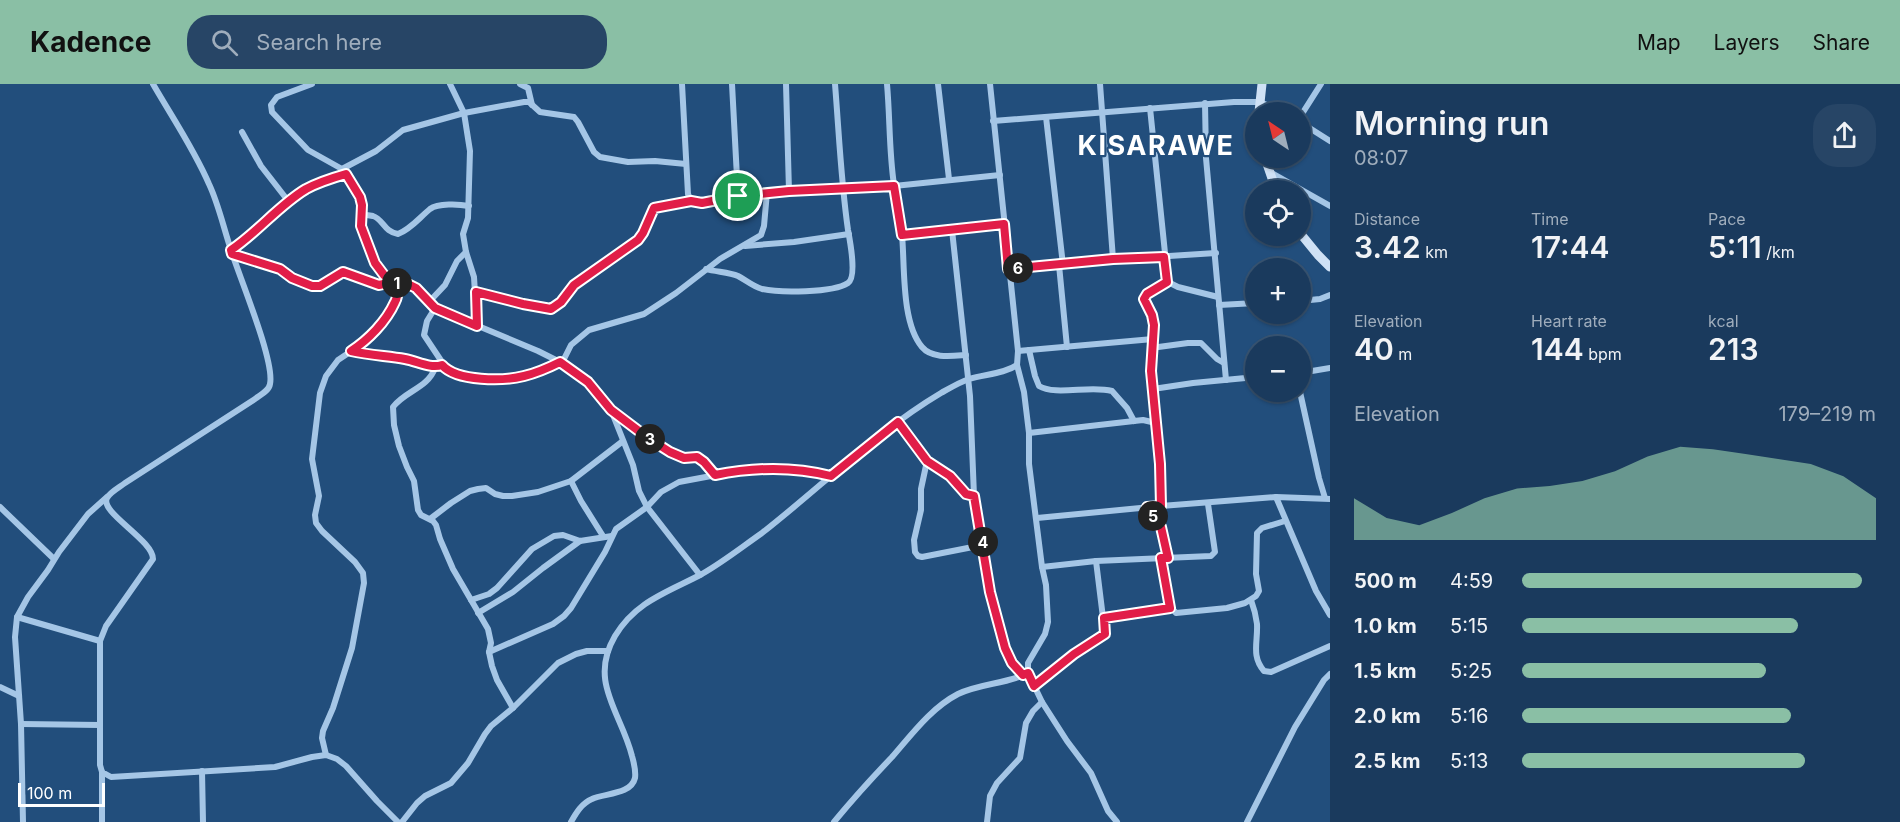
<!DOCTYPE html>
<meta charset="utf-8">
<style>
body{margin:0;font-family:Inter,sans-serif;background:#274566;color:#f1f3f6;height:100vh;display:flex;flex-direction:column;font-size:22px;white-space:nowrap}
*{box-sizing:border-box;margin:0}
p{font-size:20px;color:#9fadbc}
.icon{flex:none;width:33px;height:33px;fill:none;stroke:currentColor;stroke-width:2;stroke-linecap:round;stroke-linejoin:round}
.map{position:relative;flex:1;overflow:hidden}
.panel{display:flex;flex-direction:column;background:#1a3a5d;width:570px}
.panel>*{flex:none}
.needle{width:39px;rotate:325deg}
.buttons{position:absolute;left:1245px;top:18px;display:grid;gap:12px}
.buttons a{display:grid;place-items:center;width:66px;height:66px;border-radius:50%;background:#1a3a5d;box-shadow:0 2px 4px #0004,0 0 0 2px #385472;font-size:30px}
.scale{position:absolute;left:18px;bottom:15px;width:87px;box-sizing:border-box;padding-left:6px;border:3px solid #fff;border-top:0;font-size:16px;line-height:21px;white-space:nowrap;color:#fff;-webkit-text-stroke:4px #224e7c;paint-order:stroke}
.pin{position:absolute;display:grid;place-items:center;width:51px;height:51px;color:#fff;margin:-26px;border:3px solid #fff;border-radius:50%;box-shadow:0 2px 6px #0007}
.km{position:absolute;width:30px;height:30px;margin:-15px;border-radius:50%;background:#222;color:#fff;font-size:16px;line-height:30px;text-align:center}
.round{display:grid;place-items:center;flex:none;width:63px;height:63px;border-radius:24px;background:#274566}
.headline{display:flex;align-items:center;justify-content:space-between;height:102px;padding:0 24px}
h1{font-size:33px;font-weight:600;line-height:45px}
.stats{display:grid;grid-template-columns:repeat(3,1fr);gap:9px;height:102px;padding:6px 24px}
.stats div{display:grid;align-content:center}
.stats b{font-size:30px;font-weight:600}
.stats small{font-size:16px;font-weight:400}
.stats p{font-size:16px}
.chart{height:168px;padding:12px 24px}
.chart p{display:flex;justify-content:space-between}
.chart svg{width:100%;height:108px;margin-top:6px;fill:#8abfa5;opacity:.7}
ul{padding:0 24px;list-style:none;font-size:20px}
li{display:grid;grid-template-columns:96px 72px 1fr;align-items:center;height:45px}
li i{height:15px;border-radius:8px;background:#8abfa5}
header{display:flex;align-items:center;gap:36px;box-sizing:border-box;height:84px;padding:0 30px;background:#8abfa5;color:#111}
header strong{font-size:28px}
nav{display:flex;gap:33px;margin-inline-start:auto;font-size:21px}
.search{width:420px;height:54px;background:#274566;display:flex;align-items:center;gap:15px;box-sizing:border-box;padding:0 21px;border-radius:24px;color:#9fadbc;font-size:22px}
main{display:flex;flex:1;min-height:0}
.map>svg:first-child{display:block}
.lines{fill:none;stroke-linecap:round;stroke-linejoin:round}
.street{stroke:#a5c6e6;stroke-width:6}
.secondary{stroke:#cfe1f5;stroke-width:9}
.route-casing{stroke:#fff;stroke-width:12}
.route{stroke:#e11d48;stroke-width:8}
.labels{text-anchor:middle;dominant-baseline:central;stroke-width:4.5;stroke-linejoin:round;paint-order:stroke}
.district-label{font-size:27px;font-weight:bold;letter-spacing:1.5px;fill:#fff;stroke:#224e7c}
</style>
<header>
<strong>Kadence</strong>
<div class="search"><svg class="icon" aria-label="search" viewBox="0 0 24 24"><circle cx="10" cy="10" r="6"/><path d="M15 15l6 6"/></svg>Search here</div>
<nav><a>Map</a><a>Layers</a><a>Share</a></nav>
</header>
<main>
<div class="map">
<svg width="1330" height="738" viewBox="0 0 1330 738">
<rect width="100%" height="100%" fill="#224e7c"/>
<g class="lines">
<g class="street">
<path d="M153,0C172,33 194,65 209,100C219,121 224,146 232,169C240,194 275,278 270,300C269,307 260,311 255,315L125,399C120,403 110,408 107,414C99,428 153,456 153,475L106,542L100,557V681L102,688L111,693L275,683L312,673L326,671L337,675L346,682L377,717L398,738"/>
<path d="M312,0L277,13L271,21L272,28L308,66L342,85L351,97L360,113L362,121L361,142L375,179L384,191L393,198L416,204L435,224L538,267L562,279L588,298L611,326L633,381L639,407L647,423L700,491"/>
<path d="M450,0L464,29L470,67L468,134L463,150L466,168L474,193L477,242"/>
<path d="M520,0L528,4L532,21"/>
<path d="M682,0L688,110L691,117L694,119L767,108L894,102L1000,91"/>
<path d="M732,0L738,112"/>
<path d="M786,0L789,107"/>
<path d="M887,0C890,33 889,68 894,101C896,118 901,134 902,151C905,182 901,238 922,263C932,275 952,272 966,271"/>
<path d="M938,0L949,95"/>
<path d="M1100,0L1113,175"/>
<path d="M1205,19L1206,74L1226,296"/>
<path d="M1150,24L1168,198L1178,203L1218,213"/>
<path d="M1046,33L1063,181"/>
<path d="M1300,33L1321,0"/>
<path d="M993,37L1234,18H1260L1283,28"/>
<path d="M1300,38L1330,57"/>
<path d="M242,48L261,82L289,118"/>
<path d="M342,85L376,67L403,46L464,29L524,18H529L540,28L574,33L578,38L594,68L600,73L628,78L655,77L686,80"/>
<path d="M1270,88L1330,122"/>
<path d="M362,131C365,131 369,131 373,132C383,135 384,148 398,150C411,145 419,134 430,125C438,119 459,120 469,122"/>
<path d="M952,146L970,312L974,412L990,508L1005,564L1012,579L1023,591"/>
<path d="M902,151L1004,140"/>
<path d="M745,162L794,158L849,150"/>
<path d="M231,166C258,148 279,121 306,105C319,98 332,94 346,90"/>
<path d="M232,170L280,185L292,193L312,202H320L343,188L379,201L393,198"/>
<path d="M1059,181L1067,263"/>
<path d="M706,185C716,188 729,188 738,192C746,196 752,202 762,205C779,209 833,209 848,199C857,193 850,157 848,146C841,98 839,49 835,0"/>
<path d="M1008,185L1122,175L1216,169"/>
<path d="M476,208L523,220L551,224L560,218L574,201L637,156L643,149L654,124L691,117"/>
<path d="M1300,217L1320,215L1330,211"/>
<path d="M429,218L445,201L457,177L466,168"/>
<path d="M1219,221L1256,219"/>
<path d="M435,224L427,237L424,251L448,287C486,300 524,296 560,278"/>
<path d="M1151,264L1188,259H1201L1217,275L1224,279"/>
<path d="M1029,266L1035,292L1039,302C1055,312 1091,301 1112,307L1127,324L1134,337"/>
<path d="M351,267C380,273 406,274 435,284L438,283"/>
<path d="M1018,267L1153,255"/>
<path d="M562,279L571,261L589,246L644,230L676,209L720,175L761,151L764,142L767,108"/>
<path d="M1017,281L1024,308L1029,349V380L1042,483L1046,501L1048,538L1045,550L1028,579V589L1042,618L1067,657L1091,689L1108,727L1117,738"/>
<path d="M435,284C428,304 405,307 393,323L394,341L399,362L407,383L414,397L418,426L421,431L433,437L436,441L440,455L453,485L488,545L491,559L489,568L492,582L497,596L513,624"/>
<path d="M1300,289L1330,284"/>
<path d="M1153,305L1193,299L1256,293"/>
<path d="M1300,308L1319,394L1325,414"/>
<path d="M612,327L670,368L684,374L697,373L704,378L715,391"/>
<path d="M899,338L927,377L921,405V426L914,456L915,468L918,472L922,473L983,461"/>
<path d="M1029,349L1134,337L1143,336L1156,339"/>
<path d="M927,377L950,392L966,410L974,412"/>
<path d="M571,397L581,417L603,452"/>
<path d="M1276,413L1316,507L1330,531"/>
<path d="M1161,422L1160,380L1151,287L1154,241L1152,231L1144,215L1147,210L1168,198"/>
<path d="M0,423L54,475"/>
<path d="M1147,423L1161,443L1168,474"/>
<path d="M1037,434L1161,422L1276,413L1330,415"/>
<path d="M430,435L451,419L470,407L478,405L486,404L495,410L503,412H512L538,408L571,397L623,357"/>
<path d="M1161,474L1168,520L1176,529L1227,524L1245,519L1256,512L1259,507L1256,490L1257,449L1262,444L1285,437"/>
<path d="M1042,483L1096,477L1211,472L1215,468L1208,420"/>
<path d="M471,516L489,510L497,504L532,465L554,452L563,451L580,457L612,452"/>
<path d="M1251,516C1254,524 1256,532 1257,540C1258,558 1251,572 1264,587L1271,588L1330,562"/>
<path d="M478,529L513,508L543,484L580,457"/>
<path d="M17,533L100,557"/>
<path d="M1104,534L1170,524"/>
<path d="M489,568L553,540L564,532L571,524L605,468L616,445L647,423L661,408L679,398L743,386L779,383L807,385L831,392"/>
<path d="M1034,602L1074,570L1105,550L1096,477"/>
<path d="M0,603L19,612"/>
<path d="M21,640L100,641"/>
<path d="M326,671L322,654L323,647L333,624L352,564L364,499L363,489L355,478L322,447L316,439L315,431L319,412L312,375L320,309L326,292L338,276L365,258L385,235L395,219L398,200"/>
<path d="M202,687L203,738"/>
<path d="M23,738L21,640L15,553L17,533L28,513L48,486L59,468L88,430L107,413"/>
<path d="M102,738V688"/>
<path d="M402,738L417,719L425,712L451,699L468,679L485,650L491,642L513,624L558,579L576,570L587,567H608"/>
<path d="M571,738C576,729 582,719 592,715C604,709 631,711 635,694C636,687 634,679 632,672C621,628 588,598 615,552C636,517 668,508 702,490C723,478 742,463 762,449C821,403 877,347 941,309C950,304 960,298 969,295C985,290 1004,290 1017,281L1018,267L990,0"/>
<path d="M834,738C852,716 872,694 892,673C912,650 931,624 958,610C979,600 1003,600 1024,591"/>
<path d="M987,738L990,712L997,699L1020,674L1026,639L1033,627L1042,618"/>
<path d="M1247,738L1295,643L1324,596L1330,590"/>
</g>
<g class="secondary">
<path d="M1259,28L1262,0"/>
<path d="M1265,74L1276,106"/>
<path d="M1300,149L1318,171L1330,183"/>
</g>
</g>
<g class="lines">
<defs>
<path id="route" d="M738,112L702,119L691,117L654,124L643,149L638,156L574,201L561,218L551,225L523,220L476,208L477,242L435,224L416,204L410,201L393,198L379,201L343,188L320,202H312L292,194L280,185L232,170L231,166C258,148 279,121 306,105C319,98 332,94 346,90L360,113L362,121L361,142L375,179L384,191L393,198L398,200C398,206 398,213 395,218C386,238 368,256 351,267C369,271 387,272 405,275C417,277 430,285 442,281C457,298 504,297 524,292C537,289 548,284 560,278L588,298L611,326L648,354L670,368L684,374L697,373L704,378L715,391C755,383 792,382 831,392L898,338L927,377L950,392L966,410L974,412L990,508L1005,564L1012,579L1023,591L1028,589L1034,602L1074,570L1105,550L1104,534L1170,524L1161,474H1168L1161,443L1147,423L1161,422L1160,380L1151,287L1154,241L1152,231L1144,215L1147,210L1167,198L1164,173L1113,175L1008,185L1004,140L902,151L894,102L789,107L738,112"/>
</defs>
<use href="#route" class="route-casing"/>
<use href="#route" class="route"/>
</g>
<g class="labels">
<g class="district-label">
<text x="1156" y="61">KISARAWE</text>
</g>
</g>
</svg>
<div class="buttons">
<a><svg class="needle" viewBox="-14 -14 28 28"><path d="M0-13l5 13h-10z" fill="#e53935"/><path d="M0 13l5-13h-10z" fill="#9fadbc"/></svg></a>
<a><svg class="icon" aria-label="locate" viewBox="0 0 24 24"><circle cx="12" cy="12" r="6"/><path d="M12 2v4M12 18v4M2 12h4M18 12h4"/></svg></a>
<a>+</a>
<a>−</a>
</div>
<div class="scale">100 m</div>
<div class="pin" style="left:738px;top:112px;background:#1e9e55"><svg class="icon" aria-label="arrive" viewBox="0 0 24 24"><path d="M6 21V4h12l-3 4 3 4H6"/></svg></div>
<b class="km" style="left:397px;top:199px">1</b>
<b class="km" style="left:650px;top:355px">3</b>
<b class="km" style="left:983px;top:458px">4</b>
<b class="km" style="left:1153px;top:432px">5</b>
<b class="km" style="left:1018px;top:184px">6</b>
</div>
<section class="panel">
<div class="headline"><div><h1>Morning run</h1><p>08:07</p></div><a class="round"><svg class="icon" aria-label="share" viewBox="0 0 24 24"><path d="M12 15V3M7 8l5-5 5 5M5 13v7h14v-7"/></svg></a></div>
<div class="stats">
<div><p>Distance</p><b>3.42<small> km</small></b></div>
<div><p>Time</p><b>17:44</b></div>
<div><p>Pace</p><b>5:11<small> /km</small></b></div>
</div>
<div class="stats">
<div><p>Elevation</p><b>40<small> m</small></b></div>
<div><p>Heart rate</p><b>144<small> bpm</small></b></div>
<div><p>kcal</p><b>213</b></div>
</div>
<div class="chart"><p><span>Elevation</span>179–219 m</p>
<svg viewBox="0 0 160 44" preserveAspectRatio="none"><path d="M0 44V27L10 35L20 38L30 33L40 27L50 23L60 22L70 20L80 16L90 10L100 6L110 7L120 9L130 11L140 13L150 18L160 27V44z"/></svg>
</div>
<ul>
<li><b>500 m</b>4:59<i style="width:96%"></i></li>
<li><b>1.0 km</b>5:15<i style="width:78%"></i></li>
<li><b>1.5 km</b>5:25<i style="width:69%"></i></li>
<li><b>2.0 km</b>5:16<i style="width:76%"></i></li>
<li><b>2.5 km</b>5:13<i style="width:80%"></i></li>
</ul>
</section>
</main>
